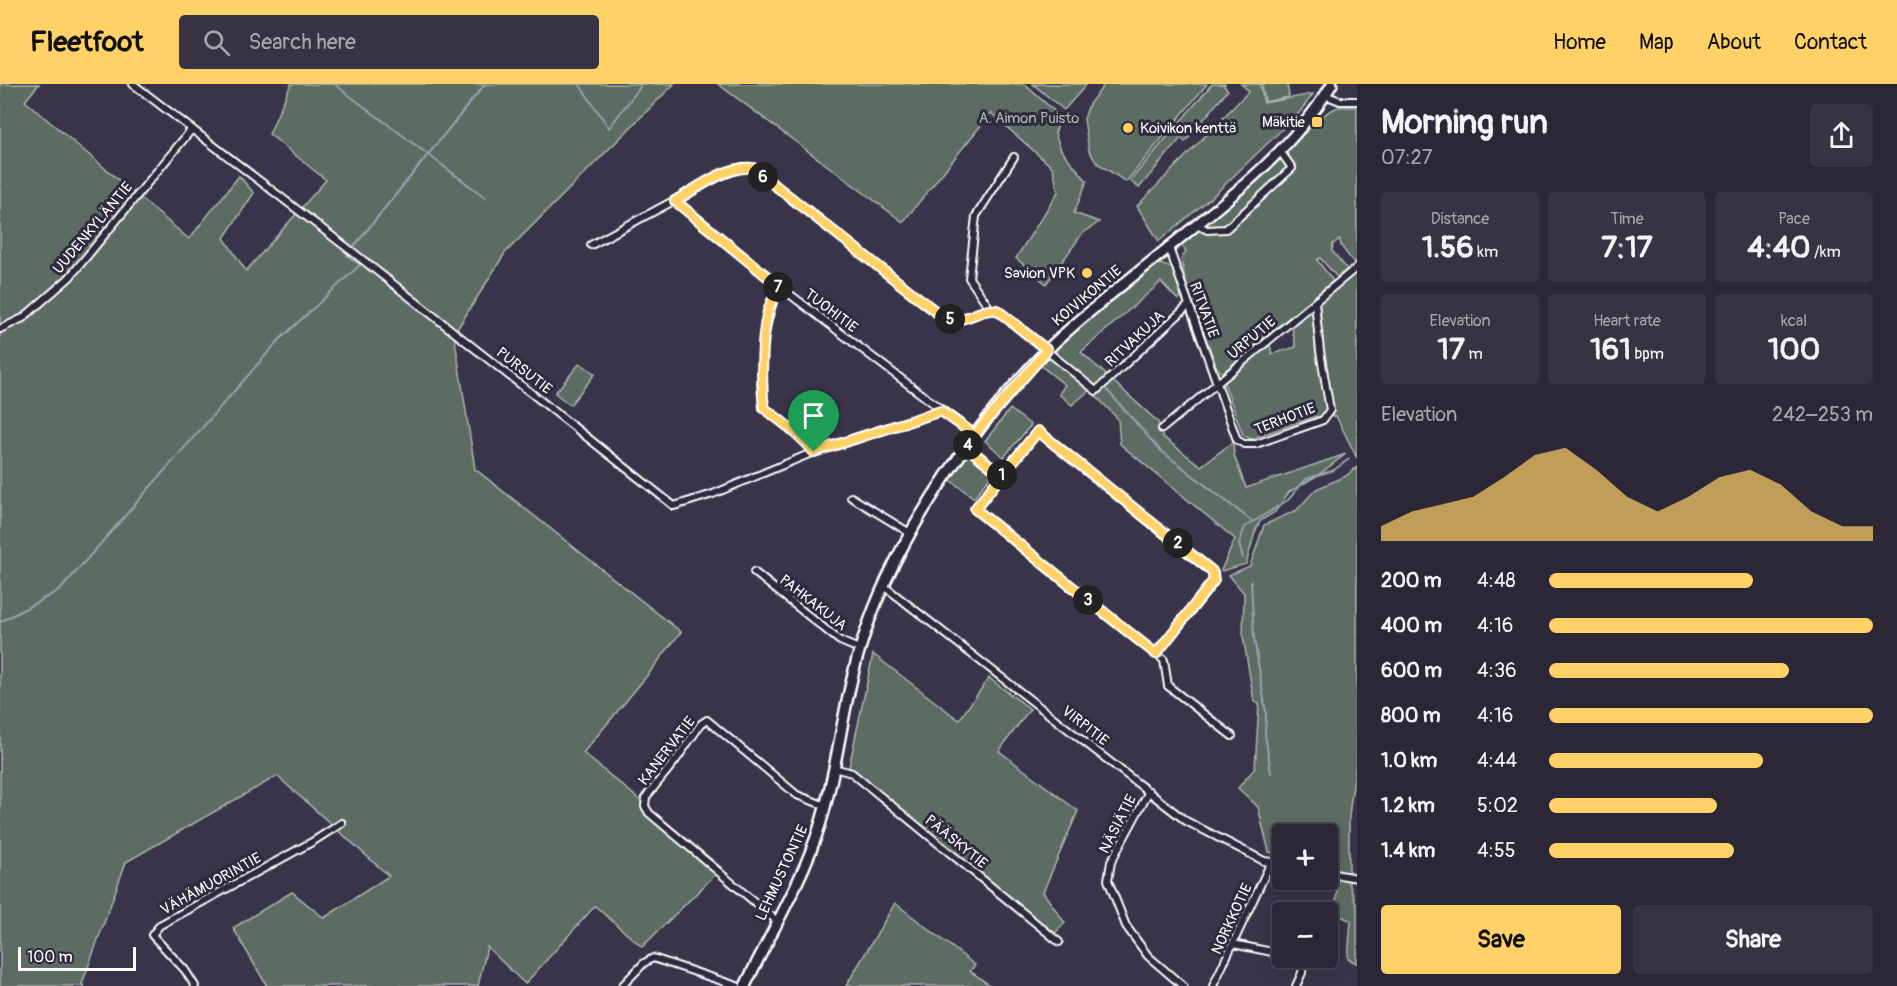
<!DOCTYPE html>
<meta charset="utf-8">
<style>
body{margin:0;font-family:Pangolin,sans-serif;background:#373342;color:#f1f3f6;height:100vh;display:flex;flex-direction:column;font-size:22px;white-space:nowrap}
*{box-sizing:border-box;margin:0}
p{font-size:20px;color:#a6a5ad}
.icon{flex:none;width:33px;height:33px;fill:none;stroke:currentColor;stroke-width:2;stroke-linecap:round;stroke-linejoin:round}
.map{position:relative;flex:1;overflow:hidden}
.sheet{display:flex;flex-direction:column;background:#2b2737;width:540px}
.sheet>*{flex:none}
.tools{position:absolute;left:1272px;top:740px;display:grid;gap:12px}
.tools a{display:grid;place-items:center;width:66px;height:66px;border-radius:6px;background:#2b2737;box-shadow:0 3px 15px #0003,0 0 0 2px #474452;font-size:30px}
.scale{position:absolute;left:18px;bottom:15px;width:118px;box-sizing:border-box;padding-left:6px;border:3px solid #fff;border-top:0;font-size:16px;line-height:21px;white-space:nowrap;color:#fff;-webkit-text-stroke:4px #2f2a3d;paint-order:stroke}
.pin{position:absolute;display:grid;place-items:center;width:51px;height:51px;color:#fff;margin:-62px -26px;border-radius:50% 50% 50% 0;rotate:-45deg;box-shadow:0 0 6px #0007}
.pin .icon{rotate:45deg}
.km{position:absolute;width:30px;height:30px;margin:-15px;border-radius:50%;background:#222;color:#fff;font-size:16px;line-height:30px;text-align:center}
.round{display:grid;place-items:center;flex:none;width:63px;height:63px;border-radius:6px;background:#373342}
.head{display:flex;align-items:center;justify-content:space-between;height:102px;padding:0 24px}
h1{font-size:33px;font-weight:700;line-height:45px}
.metrics{display:grid;grid-template-columns:repeat(3,1fr);gap:9px;height:102px;padding:6px 24px}
.metrics div{display:grid;align-content:center;border-radius:6px;background:#373342;text-align:center}
.metrics b{font-size:30px;font-weight:700}
.metrics small{font-size:16px;font-weight:400}
.metrics p{font-size:16px}
.chart{height:168px;padding:12px 24px}
.chart p{display:flex;justify-content:space-between}
.chart svg{width:100%;height:108px;margin-top:6px;fill:#ffd166;opacity:.7}
.button{display:flex;gap:12px;margin-top:auto;padding:12px 24px}
.button a{flex:1;height:69px;border-radius:6px;background:#ffd166;color:#111;font-size:24px;font-weight:700;line-height:69px;text-align:center}
.button a+a{background:#373342;color:#f1f3f6}
ul{padding:0 24px;list-style:none;font-size:20px}
li{display:grid;grid-template-columns:96px 72px 1fr;align-items:center;height:45px}
li i{height:15px;border-radius:8px;background:#ffd166}
header{display:flex;align-items:center;gap:36px;box-sizing:border-box;height:84px;padding:0 30px;background:#ffd166;color:#111}
header strong{font-size:28px}
nav{display:flex;gap:33px;margin-inline-start:auto;font-size:21px}
.search{width:420px;height:54px;background:#373342;display:flex;align-items:center;gap:15px;box-sizing:border-box;padding:0 21px;border-radius:6px;color:#a6a5ad;font-size:22px}
main{display:flex;flex:1;min-height:0}
.map>svg:first-child{display:block}
.green{fill:#5c6c62;stroke:#aeb6b0;stroke-width:1.5}
.lines{fill:none;stroke-linecap:round;stroke-linejoin:round}
.stream{stroke:#97a2b0;stroke-width:2}
.minor-casing{stroke:#fff;stroke-width:10}
.secondary-casing{stroke:#fff;stroke-width:14}
.minor{stroke:#2f2a3d;stroke-width:6}
.secondary{stroke:#2f2a3d;stroke-width:9}
.route-casing{stroke:#fff;stroke-width:12}
.route{stroke:#ffd166;stroke-width:8}
.poi-dot{fill:#ffd166;stroke:#2f2a3d;stroke-width:2}
.labels{text-anchor:middle;dominant-baseline:central;stroke-width:6;stroke-linejoin:round;paint-order:stroke}
.park-label{font-size:15px;fill:#aeb6b0;stroke:#2f2a3d}
.poi-label{font-size:15px;fill:#fff;stroke:#2f2a3d;text-anchor:end}
.street-label{font-size:15px;fill:#fff;stroke:#2f2a3d}
</style>
<header>
<strong>Fleetfoot</strong>
<div class="search"><svg class="icon" aria-label="search" viewBox="0 0 24 24"><circle cx="10" cy="10" r="6"/><path d="M15 15l6 6"/></svg>Search here</div>
<nav><a>Home</a><a>Map</a><a>About</a><a>Contact</a></nav>
</header>
<main>
<div class="map">
<svg width="1357" height="902" viewBox="0 0 1357 902">
<rect width="100%" height="100%" fill="#393449"/>
<filter id="ink" filterUnits="userSpaceOnUse"><feTurbulence type="fractalNoise" baseFrequency=".0167" numOctaves="2"/><feDisplacementMap in="SourceGraphic" scale="12" xChannelSelector="R" yChannelSelector="G"/><feConvolveMatrix kernelMatrix="1 2 1 2 8 2 1 2 1" color-interpolation-filters="sRGB"/></filter>
<g filter="url(#ink)">
<g class="green">
<path d="M0,0H39L25,17L189,155L239,92L254,109L224,154L246,187L326,96L269,50L291,0H674L505,169L454,250L475,385L681,548L646,593L583,669L722,784L642,863L595,822L525,900L487,863L478,902H267L233,844L292,808L324,834L389,792L277,692L126,778L82,900L84,902H0Z"/>
<path d="M718,0H1024L1061,33L1055,49L1061,66L1087,97L1074,129L1099,138L1082,150L1046,200L1016,174L1058,108L1053,84L991,29L903,138Z"/>
<path d="M1033,0H1087L1064,26Z"/>
<path d="M1105,0H1207L1126,98L1097,79L1089,67L1084,35L1089,20Z"/>
<path d="M1212,0H1225L1224,2L1228,6L1185,58L1181,54L1139,104L1130,97Z"/>
<path d="M1241,0H1260L1264,19L1313,10L1299,29L1214,111L1159,157L1137,122L1249,7Z"/>
<path d="M1262,0H1287L1289,13L1265,18Z"/>
<path d="M1338,23H1357V177L1354,179L1341,162L1340,155L1333,160L1332,167L1347,185L1337,193L1320,174L1317,176L1333,197L1222,289L1217,284L1187,204L1181,176L1186,167L1182,162L1160,180L1172,184L1182,211L1178,216L1161,198L1081,268L1158,338L1163,353L1201,382L1233,358L1234,371L1246,404L1346,370L1318,391L1289,408L1275,428L1260,437L1255,448L1246,480L1222,487L1221,486L1235,455L1120,360L1118,335L1090,306L1072,321L1059,310L1065,301L1040,281L1047,270L1180,160L1328,28Z"/>
<path d="M1357,186V374L1336,332L1314,333L1251,355L1243,351L1224,299L1270,261L1272,270L1296,263L1292,244Z"/>
<path d="M580,279L595,290L570,321L555,309Z"/>
<path d="M1010,325L1031,341L1004,373L985,357Z"/>
<path d="M968,370L992,390L974,414L950,396Z"/>
<path d="M1357,383V673L1349,731V789L1334,786L1328,782V750H1282V771L1269,768L1258,723L1238,704L1255,684L1259,620L1254,617L1243,552L1244,509L1229,491L1250,482L1264,441L1297,426L1316,405L1346,392Z"/>
<path d="M873,570L959,636L989,594L1030,625L999,667L1078,727L1043,808L1065,839L1055,849L849,683Z"/>
<path d="M1338,794L1348,796L1357,823V879L1348,875L1351,837L1335,829Z"/>
<path d="M895,819L975,881L970,887L991,902H846Z"/>
</g>
<g class="lines">
<g class="stream">
<path d="M334,0L486,114"/>
<path d="M579,0L609,44L640,3L639,0"/>
<path d="M1107,306L1160,366L1253,438"/>
<path d="M1243,474L1239,460L1245,443L1288,416L1306,395L1334,386L1349,375"/>
<path d="M1251,497L1254,554L1266,629L1265,650L1271,689"/>
<path d="M0,538L60,506L279,256L360,181L347,171L485,0"/>
</g>
<defs>
<g id="minor">
<path d="M133,0L354,169L674,422L713,410L814,368L941,327"/>
<path d="M1325,11L1340,17H1357"/>
<path d="M675,117L779,202L975,351"/>
<path d="M1198,141L1207,146L1226,145L1292,84L1280,67"/>
<path d="M591,161L720,92L743,83L753,84L944,234C968,240 977,224 997,226L1096,307L1189,221"/>
<path d="M1169,164L1237,356L1244,360H1256L1323,336L1330,326L1320,267L1315,218"/>
<path d="M779,202C763,240 759,283 764,324L806,357L814,368"/>
<path d="M991,226L969,194L976,132L1014,73"/>
<path d="M0,245L23,234L69,194L192,45"/>
<path d="M1162,345L1357,183"/>
<path d="M967,363L1002,391"/>
<path d="M851,413L910,449"/>
<path d="M754,488L840,557L859,565"/>
<path d="M884,502L1186,737L1264,777L1282,779"/>
<path d="M1156,570L1213,499L1214,490L1038,347L975,425C1038,476 1100,527 1164,576L1168,602L1232,652"/>
<path d="M834,684L852,689L1059,858"/>
<path d="M1149,707L1111,778L1108,796L1126,842L1148,872L1183,902"/>
<path d="M1328,789L1357,794"/>
<path d="M777,837L649,729L645,722L646,713L676,676L701,640L707,636L797,711L826,722"/>
<path d="M1233,860L1282,870"/>
<path d="M1296,873L1303,877L1302,889L1296,902"/>
<path d="M195,902L185,886L152,851L160,841L312,758L342,739"/>
<path d="M622,902L644,879L653,874L737,902"/>
<path d="M1213,902L1271,778"/>
</g>
<path id="secondary" d="M745,902C770,850 803,796 820,741C838,684 842,624 859,568C883,486 929,412 980,344C1000,318 1022,291 1045,268C1081,232 1128,197 1168,164C1227,116 1292,67 1332,0"/>
</defs>
<use href="#minor" class="minor-casing"/>
<use href="#secondary" class="secondary-casing"/>
<use href="#minor" class="minor"/>
<use href="#secondary" class="secondary"/>
</g>
</g>
<g class="lines" filter="url(#ink)">
<defs>
<path id="route" d="M814,368L941,327L975,351L967,363L1002,391L1038,347L1212,487L1214,496L1156,570L975,425L1002,391L967,363L981,343L1047,266L997,226C977,224 968,240 944,234L753,84C726,81 698,104 675,117L779,202C776,209 772,216 769,224C761,249 761,298 764,324C782,338 800,350 814,368"/>
</defs>
<use href="#route" class="route-casing"/>
<use href="#route" class="route"/>
</g>
<g class="poi-dot">
<rect x="1311" y="32" width="12" height="12" rx="3"/>
<circle cx="1128" cy="44" r="6"/>
<circle cx="1087" cy="189" r="6"/>
</g>
<g class="labels">
<g class="park-label">
<text x="1029" y="34">A. Aimon Puisto</text>
</g>
<g class="poi-label">
<text x="1305" y="38">Mäkitie</text>
<text x="1140" y="44" text-anchor="start">Koivikon kenttä</text>
<text x="1075" y="189">Savion VPK</text>
</g>
<g class="street-label">
<text transform="translate(93 144) rotate(-50)">UUDENKYLÄNTIE</text>
<text transform="translate(1087 212) rotate(-40)">KOIVIKONTIE</text>
<text transform="translate(1204 226) rotate(70)">RITVATIE</text>
<text transform="translate(831 227) rotate(37)">TUOHITIE</text>
<text transform="translate(1252 254) rotate(-40)">URPUTIE</text>
<text transform="translate(1135 255) rotate(-43)">RITVAKUJA</text>
<text transform="translate(524 287) rotate(38)">PURSUTIE</text>
<text transform="translate(1285 335) rotate(-21)">TERHOTIE</text>
<text transform="translate(813 519) rotate(38)">PAHKAKUJA</text>
<text transform="translate(1085 642) rotate(38)">VIRPITIE</text>
<text transform="translate(667 667) rotate(-52)">KANERVATIE</text>
<text transform="translate(1118 740) rotate(-63)">NÄSIÄTIE</text>
<text transform="translate(956 758) rotate(39)">PÄÄSKYTIE</text>
<text transform="translate(782 789) rotate(-65)">LEHMUSTONTIE</text>
<text transform="translate(211 800) rotate(-29)">VÄHÄMUORINTIE</text>
<text transform="translate(1232 835) rotate(-65)">NORKKOTIE</text>
</g>
</g>
</svg>
<div class="tools">
<a>+</a>
<a>−</a>
</div>
<div class="scale">100 m</div>
<div class="pin" style="left:814px;top:368px;background:#1e9e55"><svg class="icon" aria-label="arrive" viewBox="0 0 24 24"><path d="M6 21V4h12l-3 4 3 4H6"/></svg></div>
<b class="km" style="left:1002px;top:391px">1</b>
<b class="km" style="left:1178px;top:459px">2</b>
<b class="km" style="left:1088px;top:516px">3</b>
<b class="km" style="left:968px;top:361px">4</b>
<b class="km" style="left:950px;top:235px">5</b>
<b class="km" style="left:763px;top:93px">6</b>
<b class="km" style="left:778px;top:203px">7</b>
</div>
<section class="sheet">
<div class="head"><div><h1>Morning run</h1><p>07:27</p></div><a class="round"><svg class="icon" aria-label="share" viewBox="0 0 24 24"><path d="M12 15V3M7 8l5-5 5 5M5 13v7h14v-7"/></svg></a></div>
<div class="metrics">
<div><p>Distance</p><b>1.56<small> km</small></b></div>
<div><p>Time</p><b>7:17</b></div>
<div><p>Pace</p><b>4:40<small> /km</small></b></div>
</div>
<div class="metrics">
<div><p>Elevation</p><b>17<small> m</small></b></div>
<div><p>Heart rate</p><b>161<small> bpm</small></b></div>
<div><p>kcal</p><b>100</b></div>
</div>
<div class="chart"><p><span>Elevation</span>242–253 m</p>
<svg viewBox="0 0 160 44" preserveAspectRatio="none"><path d="M0 44V38L10 32L20 29L30 26L40 18L50 9L60 6L70 15L80 26L90 32L100 26L110 18L120 15L130 21L140 32L150 38L160 38V44z"/></svg>
</div>
<ul>
<li><b>200 m</b>4:48<i style="width:63%"></i></li>
<li><b>400 m</b>4:16<i style="width:100%"></i></li>
<li><b>600 m</b>4:36<i style="width:74%"></i></li>
<li><b>800 m</b>4:16<i style="width:100%"></i></li>
<li><b>1.0 km</b>4:44<i style="width:66%"></i></li>
<li><b>1.2 km</b>5:02<i style="width:52%"></i></li>
<li><b>1.4 km</b>4:55<i style="width:57%"></i></li>
</ul>
<div class="button"><a>Save</a><a>Share</a></div>
</section>
</main>
